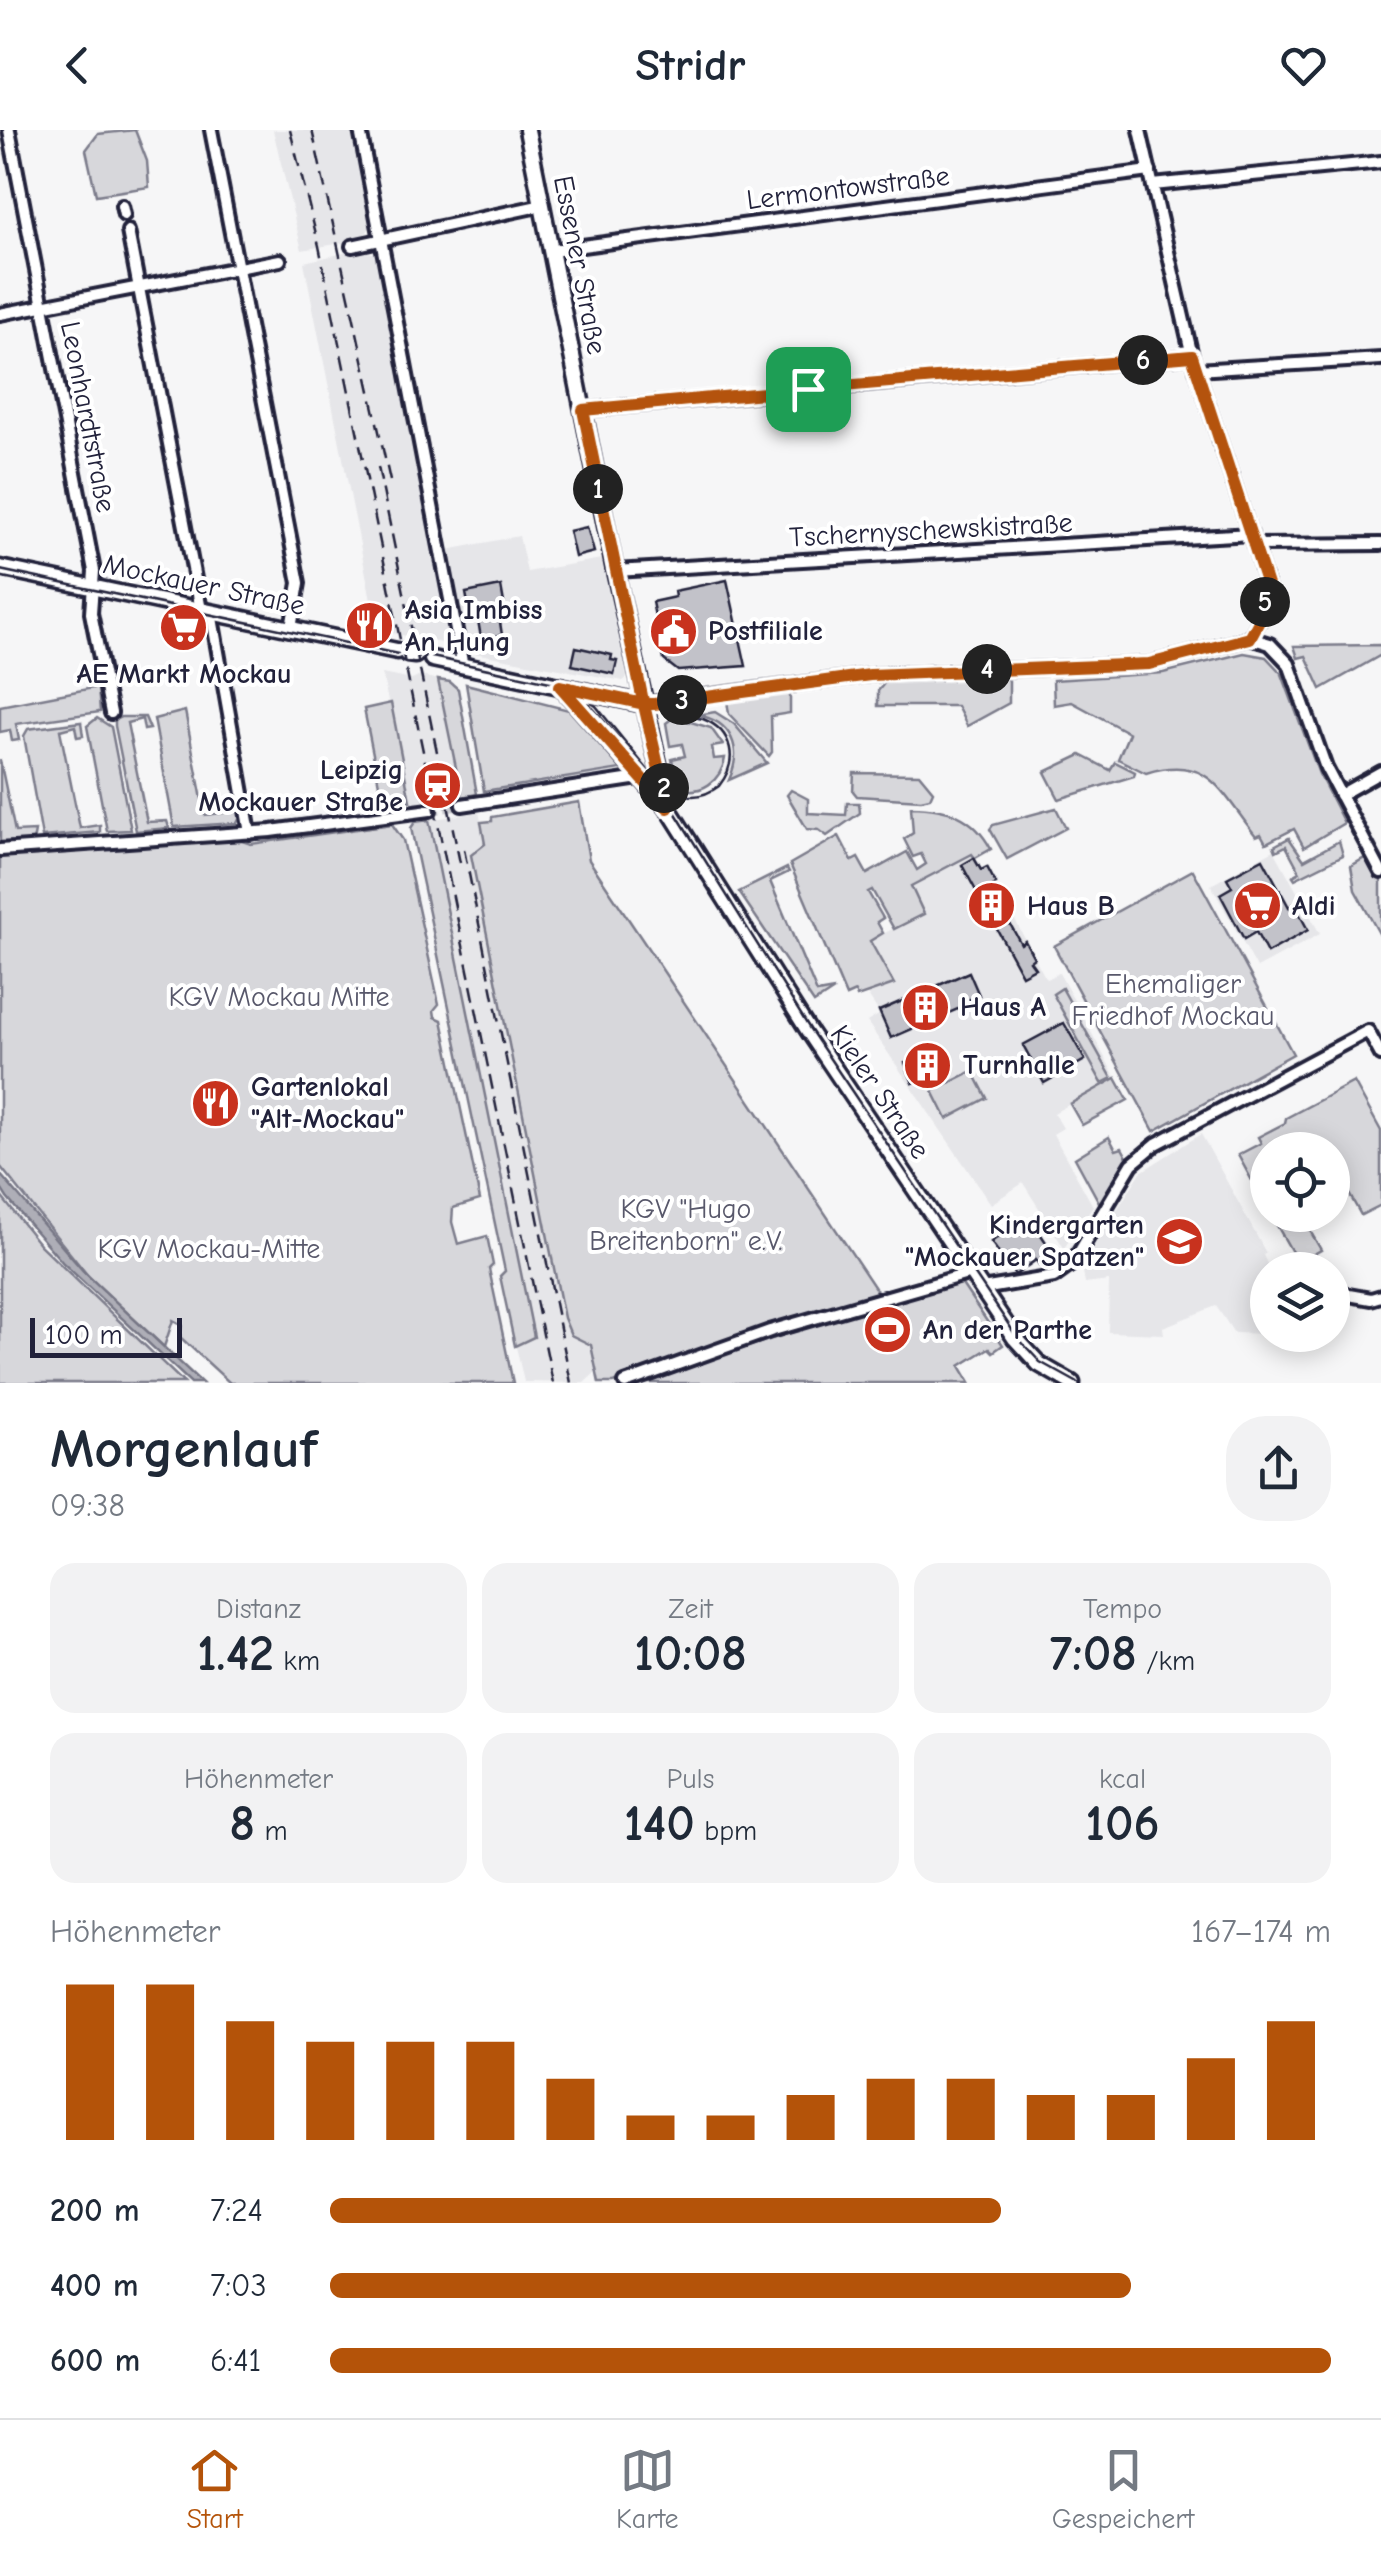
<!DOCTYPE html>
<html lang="de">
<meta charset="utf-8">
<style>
body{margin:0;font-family:"Comic Neue",sans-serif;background:#f2f2f3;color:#1f2937;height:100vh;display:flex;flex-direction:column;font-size:38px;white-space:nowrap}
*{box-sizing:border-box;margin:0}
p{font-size:32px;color:#747a83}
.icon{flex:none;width:55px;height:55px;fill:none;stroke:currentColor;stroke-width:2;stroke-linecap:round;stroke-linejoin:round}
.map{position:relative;height:1253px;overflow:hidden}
.side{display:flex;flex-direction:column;background:#fff;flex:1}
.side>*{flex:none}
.buttons{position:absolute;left:1250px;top:1002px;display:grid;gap:20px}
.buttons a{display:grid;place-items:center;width:100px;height:100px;border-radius:50%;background:#fff;box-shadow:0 5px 25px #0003;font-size:50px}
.scale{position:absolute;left:30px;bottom:25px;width:152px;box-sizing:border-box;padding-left:10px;border:5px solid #22223b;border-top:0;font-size:28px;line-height:35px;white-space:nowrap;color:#22223b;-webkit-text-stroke:8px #fff;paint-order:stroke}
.pin{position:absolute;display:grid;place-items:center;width:85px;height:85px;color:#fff;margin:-42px;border-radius:20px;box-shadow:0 5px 15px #0006}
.km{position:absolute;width:50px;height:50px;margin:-25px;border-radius:50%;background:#222;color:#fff;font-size:28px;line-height:50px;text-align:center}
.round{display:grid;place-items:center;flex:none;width:105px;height:105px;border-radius:40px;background:#f2f2f3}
.overview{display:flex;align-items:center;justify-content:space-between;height:170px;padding:0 50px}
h1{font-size:55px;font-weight:800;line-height:75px}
.metrics{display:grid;grid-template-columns:repeat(3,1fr);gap:15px;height:170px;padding:10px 50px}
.metrics div{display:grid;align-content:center;border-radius:25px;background:#f2f2f3;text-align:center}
.metrics b{font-size:50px;font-weight:800}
.metrics small{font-size:28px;font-weight:400}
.metrics p{font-size:28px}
.chart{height:280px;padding:20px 50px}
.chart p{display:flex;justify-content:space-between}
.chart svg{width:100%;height:180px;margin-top:10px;stroke:#b45309;stroke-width:6}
ul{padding:0 50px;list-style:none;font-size:32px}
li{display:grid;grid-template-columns:160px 120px 1fr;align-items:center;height:75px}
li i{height:25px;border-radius:12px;background:#b45309}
header{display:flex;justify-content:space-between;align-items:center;height:130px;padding:0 50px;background:#fff;font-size:45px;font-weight:800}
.dock{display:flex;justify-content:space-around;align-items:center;height:140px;border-top:2px solid #e0e1e3;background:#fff;font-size:28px;color:#747a83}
.dock a{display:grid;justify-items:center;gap:5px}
.dock .active{color:#b45309}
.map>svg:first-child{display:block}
.built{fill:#e6e6e9}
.green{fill:#d7d7db;stroke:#7c7c8b;stroke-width:2.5}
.water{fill:#aeaeb7;stroke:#767685;stroke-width:2.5}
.building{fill:#c2c2c9;stroke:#22223b;stroke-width:2.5}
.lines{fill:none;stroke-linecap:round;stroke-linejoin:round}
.minor-tunnel{stroke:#ccccd1;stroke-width:10;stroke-dasharray:10 5;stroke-linecap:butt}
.minor-casing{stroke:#22223b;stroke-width:18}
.major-casing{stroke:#22223b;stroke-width:21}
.minor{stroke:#fff;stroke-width:10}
.major{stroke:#fff;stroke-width:14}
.tram{stroke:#22223b;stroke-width:2.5}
.rail{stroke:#22223b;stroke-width:2.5;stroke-dasharray:15 8;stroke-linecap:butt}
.route-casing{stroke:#fff;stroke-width:20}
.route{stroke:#b45309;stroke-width:12}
.labels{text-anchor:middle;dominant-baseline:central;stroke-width:8;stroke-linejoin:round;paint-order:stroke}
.street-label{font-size:28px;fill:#22223b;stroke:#fff}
.poi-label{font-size:28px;font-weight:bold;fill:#22223b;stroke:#fff;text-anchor:start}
.park-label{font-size:28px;fill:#58586b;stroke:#fff}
</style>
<header><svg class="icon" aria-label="back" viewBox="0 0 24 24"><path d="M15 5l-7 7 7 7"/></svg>Stridr<svg class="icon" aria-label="heart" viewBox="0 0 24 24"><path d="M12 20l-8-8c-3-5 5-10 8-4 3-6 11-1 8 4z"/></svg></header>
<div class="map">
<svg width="1381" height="1253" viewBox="0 0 1381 1253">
<rect width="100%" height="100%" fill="#f6f6f7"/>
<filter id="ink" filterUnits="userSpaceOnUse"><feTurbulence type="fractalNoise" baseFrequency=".01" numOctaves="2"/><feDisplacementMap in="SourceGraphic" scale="20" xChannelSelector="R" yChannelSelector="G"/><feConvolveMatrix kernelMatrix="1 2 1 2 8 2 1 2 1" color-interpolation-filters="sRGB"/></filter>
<g filter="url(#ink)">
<g class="built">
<path d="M273,0H352L371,96L366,103L347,112L302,120Z"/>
<path d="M349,122L377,123L453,500L451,515L377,500L304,132Z"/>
<path d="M519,406L527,442L607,428L630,546L623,551L474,523L466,511L447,420Z"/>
<path d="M382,544L412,550L420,546L450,552L458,559L477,664L413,674L410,671Z"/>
<path d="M479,682L596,1242L584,1253L524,1252L500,1146L505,1141L411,698L415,692Z"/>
<path d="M1274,720L1320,804L1257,838L1211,755Z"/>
<path d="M972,724L981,739L987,737L1046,849L1059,843L1116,948L1054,983L1063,998L1053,1004L1093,1076L1064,1118L1023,1053L991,1074L867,892L880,884L867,864L893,853L870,810L924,784L910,756Z"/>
<path d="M1201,1004L1266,1123L1263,1125L1270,1140L1265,1204L1234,1203L1216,1176L1163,1197L1164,1204L1108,1202L1109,1151L1085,1154L1082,1135L1141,1042Z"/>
</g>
<g class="green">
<path d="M135,0L147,31L149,57L96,65L86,20L98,4Z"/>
<path d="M1381,515V525L1321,559L1306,526L1298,528L1294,516Z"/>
<path d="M1244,523L1266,527L1282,544L1319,644L1344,693L1304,717L1294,699L1266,713L1261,704L1256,706C1221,663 1210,623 1146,643L1118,629L1129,603L1072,572L1054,575L1053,550L1163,543Z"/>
<path d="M998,543L1009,550V573L967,596L957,576H878V561L887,550Z"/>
<path d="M438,550L450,552L458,559L477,664L462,667Z"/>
<path d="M466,554L569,580L621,639L484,661Z"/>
<path d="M98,557L100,582L16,594L19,610L12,611L10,600L0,602V576Z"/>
<path d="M790,562V583L771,586L772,622L769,626L729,584L727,571Z"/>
<path d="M391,573L410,671L383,674L364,579Z"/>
<path d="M185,581L205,685L223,683L222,677L239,674L241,686L237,693L174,697L154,589Z"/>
<path d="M715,582L734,594L767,633L729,650C743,619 732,591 697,585Z"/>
<path d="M121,587H145L150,599L144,600L142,589L127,593L147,692L167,691L169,698L136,701L115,596V590Z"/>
<path d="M674,587L711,598L723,615L712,617L714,629L725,628C721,651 701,666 678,658L672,629L685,626L682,614L670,616L666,593Z"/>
<path d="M97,588L111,597L131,700L107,701L87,596Z"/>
<path d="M81,592L83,606L77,607L75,596L60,600L80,698L100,695V702L42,707L24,606L28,599Z"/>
<path d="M1081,625L1110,640L1115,632L1135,642L1134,646L1059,669L1045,642Z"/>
<path d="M0,630L15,702L35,701L33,712H0Z"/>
<path d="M854,643L919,644L933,661L930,668L921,670L857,666L853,661Z"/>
<path d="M791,660L808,669V683L846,685L847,673H859L860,683L827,706L819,700L807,699L787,665Z"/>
<path d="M579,672L589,730L879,1164L768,1196L614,1253H599L591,1215L571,1205L564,1188L471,725L485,714L481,692L492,691V687Z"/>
<path d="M911,677C947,678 973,685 991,719L975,728L972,724L911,756L924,784L894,799L872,760L868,762L883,788L877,792L883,803L870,811L894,854L857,867L855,862L846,866L790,734L839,706L852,731L858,728L867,744L907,722L917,740L926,734L921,724L913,727L904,709L913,703Z"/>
<path d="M1056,678L1066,698L1007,729L990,699L993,695Z"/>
<path d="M429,690L534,1207L515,1216L500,1146L505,1141L411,698L415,692Z"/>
<path d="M392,694L403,710L439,874L434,880L435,887L442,890L480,1070L453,1078L452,1092L458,1114L487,1106L493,1135L489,1139L513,1253H230L180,1207L182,1195L173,1190L164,1217L89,1147L0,1036V725L194,711H242L251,714Z"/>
<path d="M1289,708L1304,730L1339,711L1343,725L1295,749L1293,746L1300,742L1286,716L1276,721L1274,716Z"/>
<path d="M1368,726L1381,751V807L1355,760L1351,736Z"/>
<path d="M787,738L789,742L770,751L817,863L834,860L814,873L739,762Z"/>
<path d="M1193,740L1293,924L1154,1001L1054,816Z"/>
<path d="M1062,858L1112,948L1102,953L1053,864Z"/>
<path d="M973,941L987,968L947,989L933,961Z"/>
<path d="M1116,948L1128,970L1082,995L1070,974Z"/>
<path d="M1354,952L1381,1001V1075L1361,1085L1333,1035L1332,1020H1268L1267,1078L1238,1025L1261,1013L1258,1007L1285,993L1286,988Z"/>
<path d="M1109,1007L1116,1020L1122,1018L1128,1029L1100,1074L1075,1028Z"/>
<path d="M0,1065L40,1115L184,1253H0Z"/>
<path d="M1271,1085H1301L1321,1120L1301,1131L1296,1129Z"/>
<path d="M961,1153L1003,1215L993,1222L989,1218L960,1236L970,1253H637L851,1183Z"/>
</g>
<path class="water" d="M0,1044L84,1142L202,1253H191L63,1133L7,1068L0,1057Z"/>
<g class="building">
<path d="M587,397L594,422L575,427L569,401Z"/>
<path d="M727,450L746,536L678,541L664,530L652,472L675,467L674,461Z"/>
<path d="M501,456L506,484L499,486L502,505L481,508L476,478L469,479L466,463Z"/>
<path d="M576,517L612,525L611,530L617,531L614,544L572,535Z"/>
<path d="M974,728L981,740L987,737L996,754L990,757L1021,814L1025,811L1034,828L1030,831L1035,838L1022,845L962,735Z"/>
<path d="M1263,729L1289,777L1294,774L1308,800L1267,823L1256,802L1244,809L1220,764L1232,757L1227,748Z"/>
<path d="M969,842L979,865L970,869L972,873L891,908L879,881Z"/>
<path d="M1064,893L1085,930L1044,953L1023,915Z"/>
<path d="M943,917L952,936L913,953L905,933Z"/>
<path d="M226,965L230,987L206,991L203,968Z"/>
<path d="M1034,1094L1055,1126L1040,1136L1036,1130L1015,1145L991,1112L1013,1097L1019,1105Z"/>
</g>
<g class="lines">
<path class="minor-tunnel" d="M430,680L462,675"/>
<defs>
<g id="minor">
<path d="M9,0L94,441L91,483L111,583"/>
<path d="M211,0L299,453L291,498"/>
<path d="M360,0L463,537"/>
<path d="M1140,0L1192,226L1268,458L1263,484L1250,508"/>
<path d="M1153,55L1381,32"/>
<path d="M122,76L124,85"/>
<path d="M128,101L201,480"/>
<path d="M352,116L543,75"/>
<path d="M552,120L1150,41"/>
<path d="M0,184L280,130"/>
<path d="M1196,240L1381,229"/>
<path d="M583,280L1192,226"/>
<path d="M1254,415L1381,414"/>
<path d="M615,441L1251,404"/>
<path d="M211,482L250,703"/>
<path d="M1250,508L1270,514L1289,534L1326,638L1381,742"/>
<path d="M644,574L870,545L1149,534L1250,508"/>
<path d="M1340,665L1381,642"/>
<path d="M462,675L639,648"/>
<path d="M0,720L271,701L430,680"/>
<path d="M982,1159L1054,1147L1072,1134L1132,1034L1156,1014L1368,901L1381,925"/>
<path d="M1332,1162L1371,1169L1381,1166"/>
<path d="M625,1253L770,1201L971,1143"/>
</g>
<g id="major">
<path d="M527,0L615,441L668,678"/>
<path d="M0,438L397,521"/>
<path d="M407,524L415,525"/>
<path d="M432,529L644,574"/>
<path d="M561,556L668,678L808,900L1015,1208L1039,1234L1072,1253"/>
</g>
</defs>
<use href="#minor" class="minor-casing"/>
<use href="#major" class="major-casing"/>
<use href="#minor" class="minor"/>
<use href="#major" class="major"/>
<g class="tram">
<path d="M0,440L398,524"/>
<path d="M432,527L564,555L596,576L652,645L810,899L1017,1207L1040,1232L1078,1253"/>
<path d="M581,563L703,589C733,601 739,631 719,656C698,672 679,668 660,651"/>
</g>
<g class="rail">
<path d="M290,0L319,116L553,1253"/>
<path d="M312,0L390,351"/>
<path d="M378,337L460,733"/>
<path d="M464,719L571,1253"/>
</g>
</g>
</g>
<g class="lines" filter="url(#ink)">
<defs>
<path id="route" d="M808,259L583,280L643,571L644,575L668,678L560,556L644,574H654L870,545L1149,534L1250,508L1263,484L1268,458L1192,226L808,259"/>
</defs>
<use href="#route" class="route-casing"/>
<use href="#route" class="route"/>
</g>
<defs>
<symbol id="restaurant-disc" viewBox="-11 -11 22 22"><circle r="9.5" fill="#c8321e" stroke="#fff"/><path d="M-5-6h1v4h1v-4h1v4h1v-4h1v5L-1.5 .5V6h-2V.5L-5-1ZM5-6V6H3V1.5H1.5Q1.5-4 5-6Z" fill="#fff"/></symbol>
<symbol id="supermarket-disc" viewBox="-11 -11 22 22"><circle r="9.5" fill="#c8321e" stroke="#fff"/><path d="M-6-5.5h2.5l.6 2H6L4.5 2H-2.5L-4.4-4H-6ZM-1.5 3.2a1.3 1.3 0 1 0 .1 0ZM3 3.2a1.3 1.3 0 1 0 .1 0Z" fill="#fff"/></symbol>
<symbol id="civic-disc" viewBox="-11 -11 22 22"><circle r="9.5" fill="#c8321e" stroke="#fff"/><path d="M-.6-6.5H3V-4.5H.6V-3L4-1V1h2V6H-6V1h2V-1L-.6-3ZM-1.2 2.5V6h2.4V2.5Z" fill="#fff"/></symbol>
<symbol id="station-disc" viewBox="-11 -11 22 22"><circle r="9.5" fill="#c8321e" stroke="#fff"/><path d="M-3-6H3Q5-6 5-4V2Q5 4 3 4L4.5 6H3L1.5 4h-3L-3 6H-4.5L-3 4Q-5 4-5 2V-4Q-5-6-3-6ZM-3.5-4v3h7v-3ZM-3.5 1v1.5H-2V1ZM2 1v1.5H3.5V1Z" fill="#fff"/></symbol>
<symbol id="building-disc" viewBox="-11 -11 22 22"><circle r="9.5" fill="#c8321e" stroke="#fff"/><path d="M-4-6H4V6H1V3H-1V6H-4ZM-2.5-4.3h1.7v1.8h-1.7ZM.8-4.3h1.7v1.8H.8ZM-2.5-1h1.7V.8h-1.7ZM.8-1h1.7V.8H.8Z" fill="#fff"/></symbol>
<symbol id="school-disc" viewBox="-11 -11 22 22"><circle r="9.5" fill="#c8321e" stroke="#fff"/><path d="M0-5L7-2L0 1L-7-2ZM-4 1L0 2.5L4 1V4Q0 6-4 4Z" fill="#fff"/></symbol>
<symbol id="stadium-disc" viewBox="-11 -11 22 22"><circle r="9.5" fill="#c8321e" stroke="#fff"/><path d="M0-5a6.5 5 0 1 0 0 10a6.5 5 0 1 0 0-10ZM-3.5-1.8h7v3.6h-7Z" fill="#fff"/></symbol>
</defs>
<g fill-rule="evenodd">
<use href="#restaurant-disc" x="342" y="468" width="55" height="55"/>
<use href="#supermarket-disc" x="156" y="470" width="55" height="55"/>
<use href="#civic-disc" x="646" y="474" width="55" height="55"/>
<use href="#station-disc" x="410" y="628" width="55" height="55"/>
<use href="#building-disc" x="964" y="748" width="55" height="55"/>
<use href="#supermarket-disc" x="1230" y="748" width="55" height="55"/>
<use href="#building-disc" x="898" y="850" width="55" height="55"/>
<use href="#building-disc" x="900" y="908" width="55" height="55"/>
<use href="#restaurant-disc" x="188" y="946" width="55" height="55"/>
<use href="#school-disc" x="1152" y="1084" width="55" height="55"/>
<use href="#stadium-disc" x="860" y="1172" width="55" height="55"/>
</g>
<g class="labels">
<g class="street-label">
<text transform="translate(848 58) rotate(-7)">Lermontowstraße</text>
<text transform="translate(580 135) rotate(79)">Essener Straße</text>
<text transform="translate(88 287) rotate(79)">Leonhardtstraße</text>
<text transform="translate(931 400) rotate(-3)">Tschernyschewskistraße</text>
<text transform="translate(204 455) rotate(12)">Mockauer Straße</text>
<text transform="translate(880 962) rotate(56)">Kieler Straße</text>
</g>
<g class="poi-label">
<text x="405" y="480">Asia Imbiss<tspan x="405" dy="32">An Hung</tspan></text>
<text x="708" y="501">Postfiliale</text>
<text x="184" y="544" text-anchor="middle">AE Markt Mockau</text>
<text x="403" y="640" text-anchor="end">Leipzig<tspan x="403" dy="32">Mockauer Straße</tspan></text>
<text x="1027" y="776">Haus B</text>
<text x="1292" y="776">Aldi</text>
<text x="960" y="877">Haus A</text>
<text x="963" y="935">Turnhalle</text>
<text x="251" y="957">Gartenlokal<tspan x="251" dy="32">"Alt-Mockau"</tspan></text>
<text x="1144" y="1095" text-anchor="end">Kindergarten<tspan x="1144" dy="32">"Mockauer Spatzen"</tspan></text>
<text x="923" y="1200">An der Parthe</text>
</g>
<g class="park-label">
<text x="1173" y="854">Ehemaliger<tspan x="1173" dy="32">Friedhof Mockau</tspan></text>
<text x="279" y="867">KGV Mockau Mitte</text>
<text x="686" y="1079">KGV "Hugo<tspan x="686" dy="32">Breitenborn" e.V.</tspan></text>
<text x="209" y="1119">KGV Mockau-Mitte</text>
</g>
</g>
</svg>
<div class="buttons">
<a><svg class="icon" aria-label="locate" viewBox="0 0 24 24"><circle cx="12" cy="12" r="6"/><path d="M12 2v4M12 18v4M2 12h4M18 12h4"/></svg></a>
<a><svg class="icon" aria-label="layers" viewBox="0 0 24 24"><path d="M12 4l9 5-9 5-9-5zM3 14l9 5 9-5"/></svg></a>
</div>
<div class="scale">100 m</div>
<div class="pin" style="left:808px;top:259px;background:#1e9e55"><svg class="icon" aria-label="arrive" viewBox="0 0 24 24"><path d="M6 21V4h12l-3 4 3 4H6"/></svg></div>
<b class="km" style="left:598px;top:359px">1</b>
<b class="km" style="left:664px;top:658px">2</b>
<b class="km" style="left:682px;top:570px">3</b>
<b class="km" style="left:987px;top:539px">4</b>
<b class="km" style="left:1265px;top:472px">5</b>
<b class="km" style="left:1143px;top:230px">6</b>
</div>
<section class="side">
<div class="overview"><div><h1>Morgenlauf</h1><p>09:38</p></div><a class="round"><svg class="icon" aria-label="share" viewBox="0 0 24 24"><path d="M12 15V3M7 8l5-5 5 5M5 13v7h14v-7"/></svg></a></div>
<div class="metrics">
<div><p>Distanz</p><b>1.42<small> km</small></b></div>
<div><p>Zeit</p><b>10:08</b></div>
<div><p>Tempo</p><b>7:08<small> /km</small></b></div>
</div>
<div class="metrics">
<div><p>Höhenmeter</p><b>8<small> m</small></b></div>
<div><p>Puls</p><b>140<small> bpm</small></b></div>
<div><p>kcal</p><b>106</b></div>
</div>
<div class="chart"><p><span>Höhenmeter</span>167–174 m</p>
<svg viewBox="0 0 160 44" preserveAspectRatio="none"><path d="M5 44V6M15 44V6M25 44V15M35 44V20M45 44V20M55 44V20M65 44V29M75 44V38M85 44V38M95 44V33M105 44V29M115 44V29M125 44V33M135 44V33M145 44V24M155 44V15"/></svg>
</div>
<ul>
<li><b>200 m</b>7:24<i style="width:67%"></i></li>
<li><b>400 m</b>7:03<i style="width:80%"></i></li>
<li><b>600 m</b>6:41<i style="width:100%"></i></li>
</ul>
</section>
<nav class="dock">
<a class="active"><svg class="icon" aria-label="home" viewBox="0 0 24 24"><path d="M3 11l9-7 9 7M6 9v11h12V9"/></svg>Start</a>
<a><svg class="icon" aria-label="map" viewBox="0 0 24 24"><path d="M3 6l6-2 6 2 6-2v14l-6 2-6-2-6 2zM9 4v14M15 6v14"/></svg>Karte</a>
<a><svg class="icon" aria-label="saved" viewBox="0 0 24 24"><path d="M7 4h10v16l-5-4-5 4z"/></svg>Gespeichert</a>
</nav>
